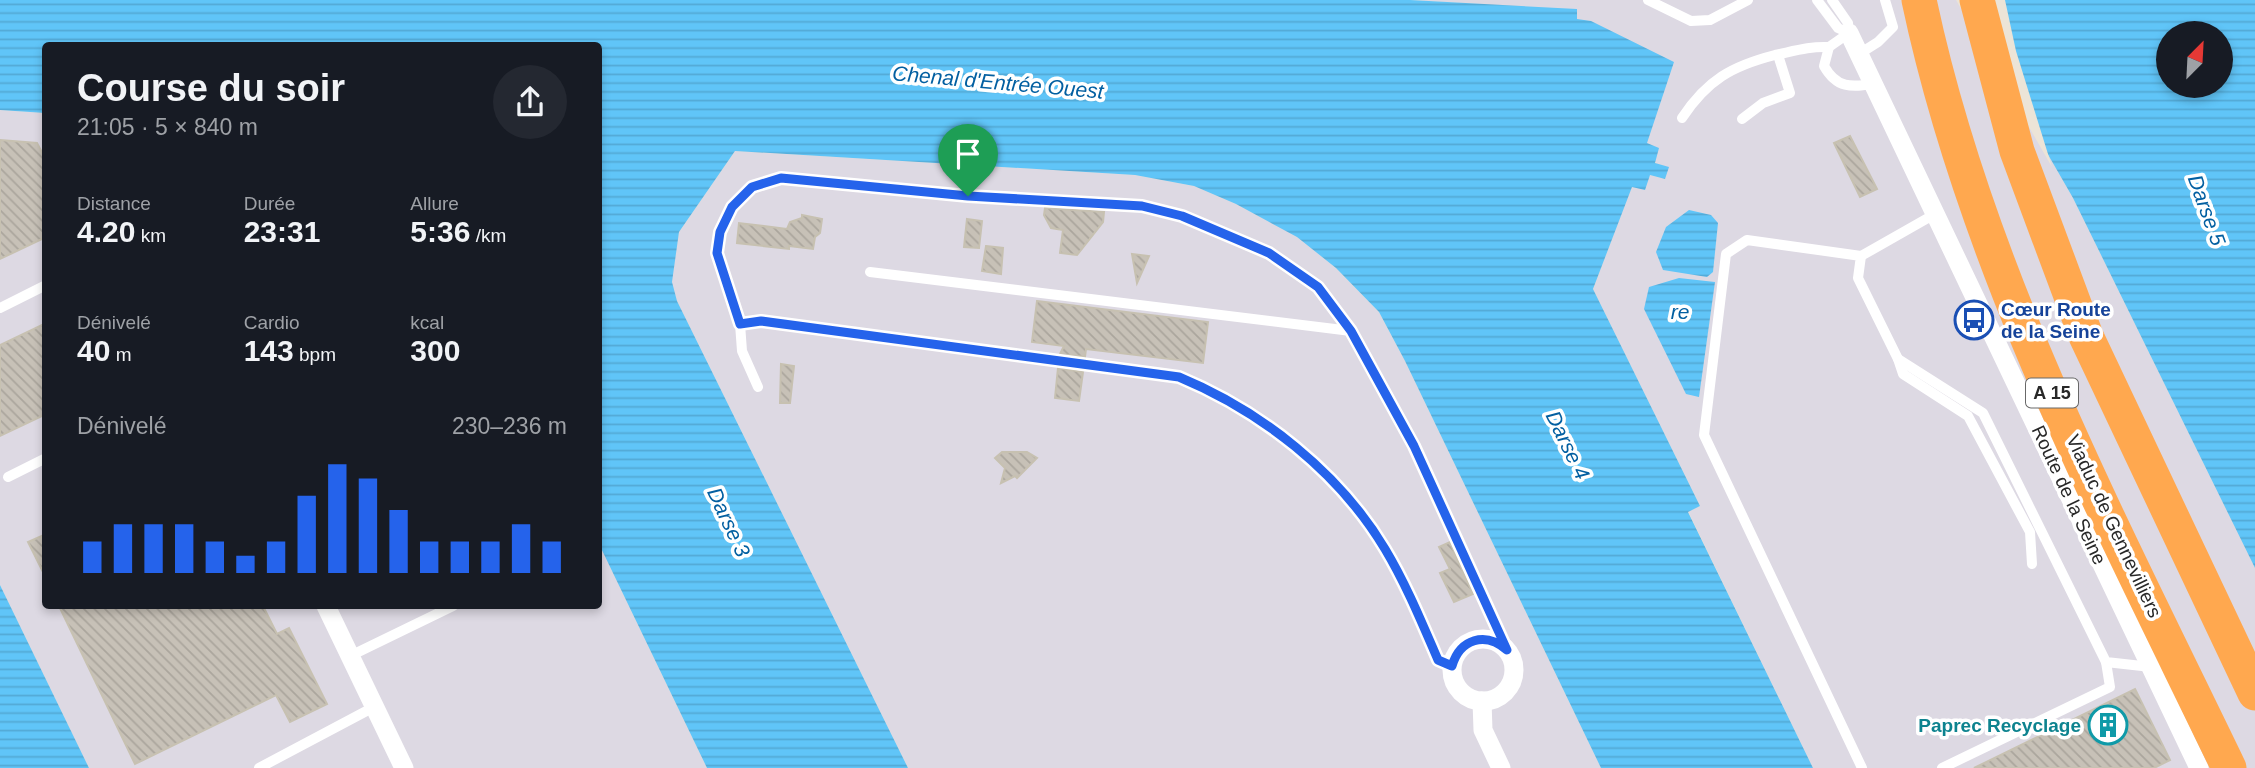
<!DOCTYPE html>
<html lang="fr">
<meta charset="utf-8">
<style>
body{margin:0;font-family:Helvetica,sans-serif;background:#242831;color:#f1f3f6;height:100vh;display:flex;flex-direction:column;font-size:26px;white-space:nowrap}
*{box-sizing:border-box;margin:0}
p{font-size:23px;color:#9ea1a6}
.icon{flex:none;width:38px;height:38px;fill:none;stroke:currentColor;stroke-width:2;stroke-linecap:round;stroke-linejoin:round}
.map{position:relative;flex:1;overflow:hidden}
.details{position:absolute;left:42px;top:42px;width:560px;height:567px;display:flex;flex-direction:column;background:#171b24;border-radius:7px;box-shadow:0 4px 10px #0003}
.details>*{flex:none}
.needle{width:46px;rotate:24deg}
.fabs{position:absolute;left:2156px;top:21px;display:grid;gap:14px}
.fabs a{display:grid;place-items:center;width:77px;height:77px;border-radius:50%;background:#171b24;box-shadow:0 4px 10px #0003;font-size:35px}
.pin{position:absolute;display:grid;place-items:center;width:60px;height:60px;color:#fff;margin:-72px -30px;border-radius:50% 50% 50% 0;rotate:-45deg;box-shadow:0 0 7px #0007}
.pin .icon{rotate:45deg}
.round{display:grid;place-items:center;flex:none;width:74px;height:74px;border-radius:37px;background:#242831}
.summary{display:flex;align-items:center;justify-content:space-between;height:119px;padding:0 35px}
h1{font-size:38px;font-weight:700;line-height:52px}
.metrics{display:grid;grid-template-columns:repeat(3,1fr);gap:10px;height:119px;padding:7px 35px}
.metrics div{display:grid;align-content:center}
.metrics b{font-size:30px;font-weight:700}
.metrics small{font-size:19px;font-weight:400}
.metrics p{font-size:19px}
.chart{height:196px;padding:14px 35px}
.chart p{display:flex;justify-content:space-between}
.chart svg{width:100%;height:126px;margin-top:7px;stroke:#2563eb;stroke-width:6}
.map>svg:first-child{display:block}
.industrial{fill:#ddd9e3}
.water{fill:url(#water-rules);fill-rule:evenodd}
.pier{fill:#ece4d7}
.building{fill:url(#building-back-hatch);stroke:#c7c1b1;stroke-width:2}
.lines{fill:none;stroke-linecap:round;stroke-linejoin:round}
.service{stroke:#fff;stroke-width:10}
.minor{stroke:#fff;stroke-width:19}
.motorway{stroke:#ffa84f;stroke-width:35}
.route-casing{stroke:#fff;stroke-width:14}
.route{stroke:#2563eb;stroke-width:9}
.labels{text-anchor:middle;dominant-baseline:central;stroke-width:7;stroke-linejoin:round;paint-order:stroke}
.shield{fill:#fff;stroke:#686868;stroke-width:2}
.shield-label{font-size:18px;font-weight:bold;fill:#282828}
.transit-label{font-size:19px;font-weight:bold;fill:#164399;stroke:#fff;text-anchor:start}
.street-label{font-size:19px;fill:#282828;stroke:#fff}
.culture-label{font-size:19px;font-weight:bold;fill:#0d838f;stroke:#fff;text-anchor:end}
.water-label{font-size:21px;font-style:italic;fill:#025fa1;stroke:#fff}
</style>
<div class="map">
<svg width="2255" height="768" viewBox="0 0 2255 768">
<defs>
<pattern id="water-rules" width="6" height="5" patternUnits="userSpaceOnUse" patternTransform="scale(1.75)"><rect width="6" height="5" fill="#60c5f8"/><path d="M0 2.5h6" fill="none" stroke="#53a9d5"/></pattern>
<pattern id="building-back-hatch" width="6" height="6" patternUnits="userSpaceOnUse" patternTransform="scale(1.75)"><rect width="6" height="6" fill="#c7c1b7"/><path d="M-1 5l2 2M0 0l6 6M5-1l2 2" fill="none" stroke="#aba69d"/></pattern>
</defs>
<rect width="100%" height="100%" fill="#ece4d7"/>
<g class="industrial">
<path d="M1410,0H1959L2073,198L2255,568V768H1813L1688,511L1700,506L1593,289L1632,186L1650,175L1665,179L1577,19V10Z"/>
<path d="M0,110L45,113L46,606H598L599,544L707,768H89L0,585Z"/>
<path d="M735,151L1135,175L1194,186L1236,204L1298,237L1336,268L1379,312L1405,361L1601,768H908L677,301L671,282L679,232Z"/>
</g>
<g class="water">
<path d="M0,0H1410L1577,9V19L1591,21L1674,62L1647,143L1659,148L1655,163L1669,167L1665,179L1650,175L1645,190L1632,187L1593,289L1700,506L1688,512L1813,768H1601L1405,361L1379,312L1336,268L1297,237L1236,204L1194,186L1135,175L735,151L679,232L672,282L677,301L908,768H707L599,544L598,46H46L45,113L0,110Z"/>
<path d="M1959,0H2255V568L2073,198ZM2168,33H2221V86H2168Z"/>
<path d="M1689,210L1711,215L1718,223L1713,272L1707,277L1663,270L1656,252L1666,227Z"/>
<path d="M1679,278L1715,282L1699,397L1686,394L1644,309L1649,287Z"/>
<path d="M0,585L89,768H0Z"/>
</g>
<path class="pier" d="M1956,0H2005L2016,51L2052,167Z"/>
<g class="building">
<path d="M1850,136L1877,189L1860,197L1834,143Z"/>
<path d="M0,140L37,143L46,160V237L0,259Z"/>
<path d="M1045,208L1104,212L1103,222L1077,255L1060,253L1063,230L1051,228L1044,215Z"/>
<path d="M802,215L822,219L820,233L815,237L813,249L789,246V249L737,243L739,223L787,229L790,222L802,218Z"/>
<path d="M967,219L982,221L979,248L964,247Z"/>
<path d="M986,246L1003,248L1001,274L982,271Z"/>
<path d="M1132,254L1149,256L1137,283Z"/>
<path d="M1037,301L1208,322L1203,363L1086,349L1085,357L1060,354L1064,346L1032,342Z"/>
<path d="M46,323V414L0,436V345Z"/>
<path d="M781,364L794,366L790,403H780Z"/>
<path d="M1058,368L1083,372L1079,401L1055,398Z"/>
<path d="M1002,452H1027L1037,458L1017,478L1015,476L1001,483L1005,468L995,458Z"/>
<path d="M46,534V578L28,542Z"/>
<path d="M1450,542L1473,594L1454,602L1440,573L1450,569L1439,547Z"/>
<path d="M59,606H263L277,634L289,628L327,704L290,722L276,695L135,764Z"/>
<path d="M2135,689L2170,760L2154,768H1974Z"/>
</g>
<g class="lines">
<g class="service">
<path d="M1648,0L1691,21L1710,20L1748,0"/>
<path d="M1817,0L1838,28L1849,33"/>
<path d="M1832,0L1848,23L1849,33"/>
<path d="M1849,33L1829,47L1824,66C1837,89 1851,87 1875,84"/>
<path d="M1859,54L1878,42L1893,27L1885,0"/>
<path d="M1682,118C1707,80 1732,66 1775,55C1794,51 1810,46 1829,47"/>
<path d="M1742,119L1763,103L1790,93L1778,55"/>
<path d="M1861,256L1935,214"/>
<path d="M870,272L1351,331L1414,446L1507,650"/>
<path d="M0,308L46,285"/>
<path d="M740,324L717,253L720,231L732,207L752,187L781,178L968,196L1142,206L1182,216L1270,253L1318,287L1351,331"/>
<path d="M1898,359L1983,413L2106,662L2151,667"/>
<path d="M758,387L742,351L740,324L761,321L1179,377C1261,411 1339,472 1385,549C1406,584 1422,623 1438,660L1452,666"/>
<path d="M8,477L46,458"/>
<path d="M350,656L453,606"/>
<path d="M259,768L374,707"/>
<path d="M1862,768L1704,435L1726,254L1747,240L1861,256L1858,278L1898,359L1903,374L1968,416L2030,532L2032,564"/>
<path d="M1942,768L2110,687L2106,662"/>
</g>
<g class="minor">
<path d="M1849,33L2199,768"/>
<path d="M326,606L404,768"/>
<circle cx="1483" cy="670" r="31"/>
<path d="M1482,701L1483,730L1501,768"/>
</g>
<g class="motorway">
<path d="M1919,0C1976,270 2110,521 2229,768"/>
<path d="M1977,0L2017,151L2086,336L2255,693"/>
</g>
</g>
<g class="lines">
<defs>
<path id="route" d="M781,178L968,196L1142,206L1182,216L1269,253L1318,287L1351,331L1414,446L1507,650C1485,631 1460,639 1452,666L1438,660C1422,623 1406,584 1385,549C1339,472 1261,411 1179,377L761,321L740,324L717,253L720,232L732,207L752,187Z"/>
</defs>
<use href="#route" class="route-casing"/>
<use href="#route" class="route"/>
</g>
<defs>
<symbol id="bus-ring" viewBox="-11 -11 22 22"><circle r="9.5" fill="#fff" stroke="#1a4fb4" stroke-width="1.5"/><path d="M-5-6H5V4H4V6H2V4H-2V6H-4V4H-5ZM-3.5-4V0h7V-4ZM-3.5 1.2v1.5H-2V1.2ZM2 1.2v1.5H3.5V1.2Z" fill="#1a4fb4"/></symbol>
<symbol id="building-ring" viewBox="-11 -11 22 22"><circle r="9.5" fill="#fff" stroke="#0f9aa8" stroke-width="1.5"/><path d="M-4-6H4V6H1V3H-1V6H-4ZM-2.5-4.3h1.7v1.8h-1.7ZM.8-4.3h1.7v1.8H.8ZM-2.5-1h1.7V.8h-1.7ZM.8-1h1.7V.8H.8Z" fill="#0f9aa8"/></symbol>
</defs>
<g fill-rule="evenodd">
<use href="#bus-ring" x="1952" y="298" width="44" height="44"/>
<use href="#building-ring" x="2086" y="703" width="44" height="44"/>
</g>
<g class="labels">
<rect class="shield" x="2026" y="378.5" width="52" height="29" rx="5"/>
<g class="shield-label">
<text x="2052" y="393">A 15</text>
</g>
<g class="transit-label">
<text x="2001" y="309">Cœur Route<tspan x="2001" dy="22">de la Seine</tspan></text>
</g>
<g class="street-label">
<text transform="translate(2069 495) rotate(65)">Route de la Seine</text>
<text transform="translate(2114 526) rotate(65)">Viaduc de Gennevilliers</text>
</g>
<g class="culture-label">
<text x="2081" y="725">Paprec Recyclage</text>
</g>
<g class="water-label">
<text transform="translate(998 82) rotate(5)">Chenal d'Entrée Ouest</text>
<text transform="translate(2207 210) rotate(70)">Darse 5</text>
<text x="1680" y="311">re</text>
<text transform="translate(1568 445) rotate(64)">Darse 4</text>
<text transform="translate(729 522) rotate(65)">Darse 3</text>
</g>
</g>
</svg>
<div class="fabs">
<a><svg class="needle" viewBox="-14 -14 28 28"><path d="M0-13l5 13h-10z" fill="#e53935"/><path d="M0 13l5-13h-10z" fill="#9ea1a6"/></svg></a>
</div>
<div class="pin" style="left:968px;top:196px;background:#1e9e55"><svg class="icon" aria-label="arrive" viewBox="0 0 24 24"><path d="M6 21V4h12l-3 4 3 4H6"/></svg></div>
<section class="details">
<div class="summary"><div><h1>Course du soir</h1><p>21:05 · 5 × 840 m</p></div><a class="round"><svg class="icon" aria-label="share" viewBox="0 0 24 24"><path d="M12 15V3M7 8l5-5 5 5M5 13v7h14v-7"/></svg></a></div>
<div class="metrics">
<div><p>Distance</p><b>4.20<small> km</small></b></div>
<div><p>Durée</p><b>23:31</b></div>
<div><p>Allure</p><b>5:36<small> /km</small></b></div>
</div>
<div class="metrics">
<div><p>Dénivelé</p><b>40<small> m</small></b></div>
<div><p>Cardio</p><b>143<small> bpm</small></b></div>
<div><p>kcal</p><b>300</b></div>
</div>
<div class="chart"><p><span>Dénivelé</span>230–236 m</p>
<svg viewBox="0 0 160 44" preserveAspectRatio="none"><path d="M5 44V33M15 44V27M25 44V27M35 44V27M45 44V33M55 44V38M65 44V33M75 44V17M85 44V6M95 44V11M105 44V22M115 44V33M125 44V33M135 44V33M145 44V27M155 44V33"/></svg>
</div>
</section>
</div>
